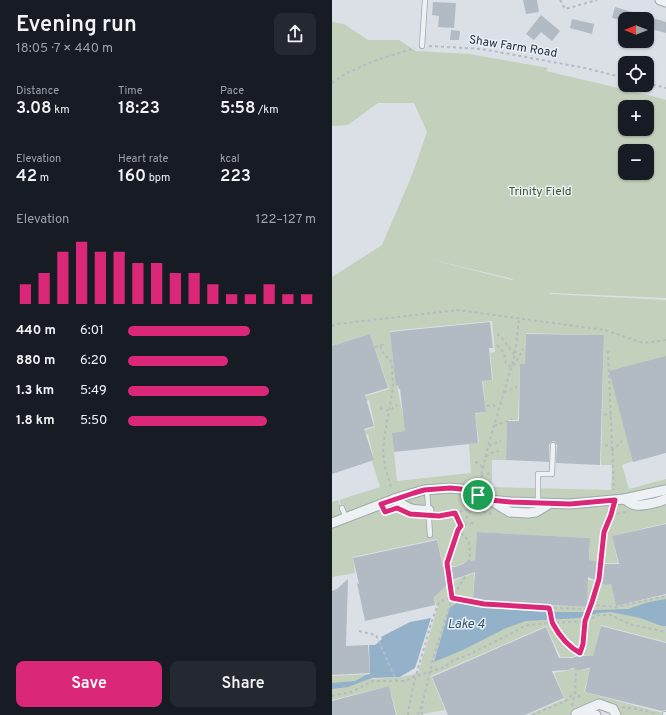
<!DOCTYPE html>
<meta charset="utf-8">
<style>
body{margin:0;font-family:Overpass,sans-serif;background:#242831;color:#f1f3f6;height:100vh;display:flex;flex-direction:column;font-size:15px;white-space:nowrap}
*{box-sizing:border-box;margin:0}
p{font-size:13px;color:#9ea1a6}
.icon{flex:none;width:22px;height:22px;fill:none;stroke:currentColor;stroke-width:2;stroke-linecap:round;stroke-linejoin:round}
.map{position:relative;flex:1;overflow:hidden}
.side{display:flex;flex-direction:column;background:#171b24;width:332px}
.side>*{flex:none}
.needle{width:26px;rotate:270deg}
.tools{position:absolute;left:286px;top:12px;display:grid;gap:8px}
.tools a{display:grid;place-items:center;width:36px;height:36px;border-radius:8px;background:#171b24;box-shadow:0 1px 3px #0004;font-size:20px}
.pin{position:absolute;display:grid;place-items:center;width:34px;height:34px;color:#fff;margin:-17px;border:2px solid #fff;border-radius:50%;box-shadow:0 1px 4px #0007}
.round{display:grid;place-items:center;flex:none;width:42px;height:42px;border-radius:8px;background:#242831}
.overview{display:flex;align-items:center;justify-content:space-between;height:68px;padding:0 16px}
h1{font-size:22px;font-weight:600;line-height:30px}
.metrics{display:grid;grid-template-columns:repeat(3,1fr);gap:6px;height:68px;padding:4px 16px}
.metrics div{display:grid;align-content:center}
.metrics b{font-size:17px;font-weight:600}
.metrics small{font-size:11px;font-weight:400}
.metrics p{font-size:11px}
.chart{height:112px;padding:8px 16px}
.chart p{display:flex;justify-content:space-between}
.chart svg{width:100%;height:72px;margin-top:4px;stroke:#db2777;stroke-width:6}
.primary-button{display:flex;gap:8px;margin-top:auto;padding:8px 16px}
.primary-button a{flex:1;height:46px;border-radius:8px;background:#db2777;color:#fff;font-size:16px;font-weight:600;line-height:46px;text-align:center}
.primary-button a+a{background:#242831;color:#f1f3f6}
ul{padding:0 16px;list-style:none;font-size:13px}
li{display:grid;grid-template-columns:64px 48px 1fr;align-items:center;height:30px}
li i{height:10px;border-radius:5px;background:#db2777}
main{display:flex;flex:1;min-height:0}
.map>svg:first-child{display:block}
.green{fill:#c3d0bb;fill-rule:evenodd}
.water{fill:#93b2c9}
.building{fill:#b2bac3}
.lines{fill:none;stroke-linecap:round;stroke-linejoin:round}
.service-casing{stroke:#a0a8b0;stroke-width:6}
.minor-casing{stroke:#a0a8b0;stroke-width:11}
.path{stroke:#b5bbc1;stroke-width:2;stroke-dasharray:3 3;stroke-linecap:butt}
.service{stroke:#edf1f4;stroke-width:4.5}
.minor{stroke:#edf1f4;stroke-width:9}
.route-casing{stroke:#fff;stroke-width:8}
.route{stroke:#db2777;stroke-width:5}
.labels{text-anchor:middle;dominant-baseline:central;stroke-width:3;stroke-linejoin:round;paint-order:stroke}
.street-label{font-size:12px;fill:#24303d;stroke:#eaeff4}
.park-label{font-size:12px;fill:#3d5931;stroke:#eaeff4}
.water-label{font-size:13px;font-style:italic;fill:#2d5372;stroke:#eaeff4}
</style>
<main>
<section class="side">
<div class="overview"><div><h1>Evening run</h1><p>18:05 · 7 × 440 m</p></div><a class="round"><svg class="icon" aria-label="share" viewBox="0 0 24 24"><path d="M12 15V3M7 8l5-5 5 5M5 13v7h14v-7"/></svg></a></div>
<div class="metrics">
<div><p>Distance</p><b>3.08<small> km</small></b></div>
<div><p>Time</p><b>18:23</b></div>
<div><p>Pace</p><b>5:58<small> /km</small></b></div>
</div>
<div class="metrics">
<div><p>Elevation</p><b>42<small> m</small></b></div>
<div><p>Heart rate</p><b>160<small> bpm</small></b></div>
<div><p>kcal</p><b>223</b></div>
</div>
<div class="chart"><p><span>Elevation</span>122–127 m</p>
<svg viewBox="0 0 160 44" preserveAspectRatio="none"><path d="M5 44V32M15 44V25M25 44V12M35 44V6M45 44V12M55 44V12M65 44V19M75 44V19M85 44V25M95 44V25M105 44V32M115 44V38M125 44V38M135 44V32M145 44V38M155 44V38"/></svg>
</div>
<ul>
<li><b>440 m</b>6:01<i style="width:65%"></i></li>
<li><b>880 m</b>6:20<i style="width:53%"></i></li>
<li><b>1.3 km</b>5:49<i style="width:75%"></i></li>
<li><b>1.8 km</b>5:50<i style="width:74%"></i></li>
</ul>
<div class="primary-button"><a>Save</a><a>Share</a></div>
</section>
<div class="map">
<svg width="334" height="715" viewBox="0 0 334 715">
<rect width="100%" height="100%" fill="#dbe0e6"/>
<g class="green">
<path d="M0,22L12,24L36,40H67L84,51L138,54L216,68L214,71L320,96L334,100V298L219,293L217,292L218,294L334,300V356L301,461L290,465L297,489L334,479V490L292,499L179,502L140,492L95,489L14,517L7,500L48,487L40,461L42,460L36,434L32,435L31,431L43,427L37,400L23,405L21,400L57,389L38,334L0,346V277L50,245L80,175L95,132L82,103H46L16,125L0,126ZM293,107H315V129H293ZM293,151H315V173H293ZM89,257L181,279L180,280ZM160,321L163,352L158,353L161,380L151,381L154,412L143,414L147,442L137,444L139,473L65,481L60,433L74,431L66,391L63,358H61L58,331ZM194,333L272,335L269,465H280L279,490L160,487V460H174L175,420H186L188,364H193Z"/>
<path d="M129,490L178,513L217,505L292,500L303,506L334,500V523L280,536L286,563H274L267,562L266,564L257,568L258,538L145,532L143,565L140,560H136C128,566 123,566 114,567L112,569L105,539L21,557L23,573L0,577V524L82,493Z"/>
<path d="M6,500L13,517L0,522V502Z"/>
<path d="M142,573L141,602L254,607L256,580C265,580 271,586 279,584L284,606L334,595V642L269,625L261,657L246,654L240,657H230L229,658L214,626L99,676L113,710L85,715H65L57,686L0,700V676L38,674L40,679L69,677L86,673L106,606H104L99,583L107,592L121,581Z"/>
<path d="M239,669L247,670L258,669L252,692L331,713L330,715H284L275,706L237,715H196L233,699L222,673C226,672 236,671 239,669Z"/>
</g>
<g class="water">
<path d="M334,599V626H330L308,618L279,612L267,613L247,618L194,621L172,629L131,650L102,662L118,607L125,603L152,608L214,612H252L264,610L296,609L317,602Z"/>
<path d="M99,618L83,668L68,677L40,678L16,687L0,689V683L23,681L34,675L38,674L37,645H43L50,639L49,637L78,622Z"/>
</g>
<g class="building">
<path d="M191,0H205L207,12L194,14Z"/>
<path d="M101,2L124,3L122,28L106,27L107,16L100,15Z"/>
<path d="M283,7L334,22V33L315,28V19H293V21L280,18Z"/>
<path d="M209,15L228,31L220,41L209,32L202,40L194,34Z"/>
<path d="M240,19L262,24L260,34L238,28Z"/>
<path d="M119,30L128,31L127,40H118Z"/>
<path d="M158,322L161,348H157L160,380L150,381L154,412L143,413L146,443L62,452L60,433L73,431L68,389H67L66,385L64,386L58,332Z"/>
<path d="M38,334L56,388L33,395L42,426L32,429L42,460L0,474V346Z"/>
<path d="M194,334L272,335L268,465L224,463L225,445L223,442L222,441L219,442L217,444V462L174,460L175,421H187L188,364H193Z"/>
<path d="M334,356V453L301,462L277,371Z"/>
<path d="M334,524V594L284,606L279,584L274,585L256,577L255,607L141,601L143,572L120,580L114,586L102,597L103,605L33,621L25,583L27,584L21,558L105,540L111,567H123L131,564L136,560L143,561L145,532L258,538L257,560L274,564H287L280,536Z"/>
<path d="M16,579L14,646L36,645L38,673L0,675V591L5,589Z"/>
<path d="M269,626L334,643V710L330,711L253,692L258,668L247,670L240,668L236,670L220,671L232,698L193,715H116L100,677L214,627L227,658H240L246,656H261Z"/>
<path d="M57,686L64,715H0V701Z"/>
</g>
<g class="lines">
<defs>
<g id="service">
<path d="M90,46L93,0"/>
<path d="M95,490L98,535"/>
<path d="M206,503V474H220L221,445"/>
<path d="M10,508L14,518"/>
<path d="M333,715V714"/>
</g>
<g id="minor">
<path d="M328,0L334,2"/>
<path d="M62,499C77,509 79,511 97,510"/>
<path d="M292,499C296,501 300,505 304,505C311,506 328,502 334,499"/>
<path d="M160,501L171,508L178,512L196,513L204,512L217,504"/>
<path d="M0,523L68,497L92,490L118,488L129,489L158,500L179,502L238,504L292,499L334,490"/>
<path d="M244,714L267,704L281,709L284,715"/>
<path d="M247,714L264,715"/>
</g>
</defs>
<use href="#service" class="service-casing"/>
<use href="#minor" class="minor-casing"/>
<g class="path">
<path d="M228,0L233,9L265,0"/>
<path d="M97,46L150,49L253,68L293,78"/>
<path d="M0,83L15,73L42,61L83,48"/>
<path d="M315,83L334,88"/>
<path d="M0,326L5,324L126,310L273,330L311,343L334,340"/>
<path d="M165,334L168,336L183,355"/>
<path d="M165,345L172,353L174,363L179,367L183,364L191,349"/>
<path d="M48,346L53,356L58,359L60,365L61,388L53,433L51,450L53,467L60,490"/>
<path d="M43,347L53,344"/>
<path d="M276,351L282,490"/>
<path d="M172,392L185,387"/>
<path d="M155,406L161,405L166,409"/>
<path d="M48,408L57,411L65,405"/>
<path d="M272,414L279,416"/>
<path d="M162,426L180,419"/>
<path d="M273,445L280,447"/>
<path d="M157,446L169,441"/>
<path d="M280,451L290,441"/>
<path d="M154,457L159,453L167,451"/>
<path d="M143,462L146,463L151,468"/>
<path d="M149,476L158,473"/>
<path d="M147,486L149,476L156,446L183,355L187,319"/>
<path d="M123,513L129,526L138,523L144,524"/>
<path d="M279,515L294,512"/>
<path d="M104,516L140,509L161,514"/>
<path d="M120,598L115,563L126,530L140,509L142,504"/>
<path d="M260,602L263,605L284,607L334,596"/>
<path d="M217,608C219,613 219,620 221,624C228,635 237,647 248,653"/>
<path d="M27,631L44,635L64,680"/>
<path d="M0,696L19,692L41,681H73L84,676L110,668L122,660L136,655L182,632L193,626L204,624L253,621L267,615H279L297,624L334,632"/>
<path d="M240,706L243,692L244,667L251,644L253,621L260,602L267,579L272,532L281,510"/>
<path d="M290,707L305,709L325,714"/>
<path d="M76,715C79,691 86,668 93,645C97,630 101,615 108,601L120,598L152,605L252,609L257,608"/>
<path d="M86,715L91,701L101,659L120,598L137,570L138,552L137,541L126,530"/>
<path d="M90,715V705"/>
<path d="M200,715L234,701L243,692L251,700"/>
</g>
<use href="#service" class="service"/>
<use href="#minor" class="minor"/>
</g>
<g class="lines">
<defs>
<path id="route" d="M118,488L129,489L158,500L179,502L238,504L283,500L279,515L272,532L267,579L260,602L253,621L251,644L248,653C237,647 227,635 221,624C219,620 219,613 217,608L152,604L120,598L115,563L126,530L129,526L123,513L107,516L78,514L65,508L53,512L49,504L82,493L92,490Z"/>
</defs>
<use href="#route" class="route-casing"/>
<use href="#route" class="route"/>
</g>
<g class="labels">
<g class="street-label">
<text transform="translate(181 47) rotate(9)">Shaw Farm Road</text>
</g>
<g class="park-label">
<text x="208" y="192">Trinity Field</text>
</g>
<g class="water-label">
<text x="134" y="625">Lake 4</text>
</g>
</g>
</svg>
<div class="tools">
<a><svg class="needle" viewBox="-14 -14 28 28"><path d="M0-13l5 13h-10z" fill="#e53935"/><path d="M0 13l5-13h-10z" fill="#9ea1a6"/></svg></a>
<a><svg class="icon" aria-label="locate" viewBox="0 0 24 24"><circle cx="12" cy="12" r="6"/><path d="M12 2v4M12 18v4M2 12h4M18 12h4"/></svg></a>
<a>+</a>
<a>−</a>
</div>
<div class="pin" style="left:146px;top:495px;background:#1e9e55"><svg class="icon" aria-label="arrive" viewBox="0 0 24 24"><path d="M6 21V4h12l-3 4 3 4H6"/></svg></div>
</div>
</main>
